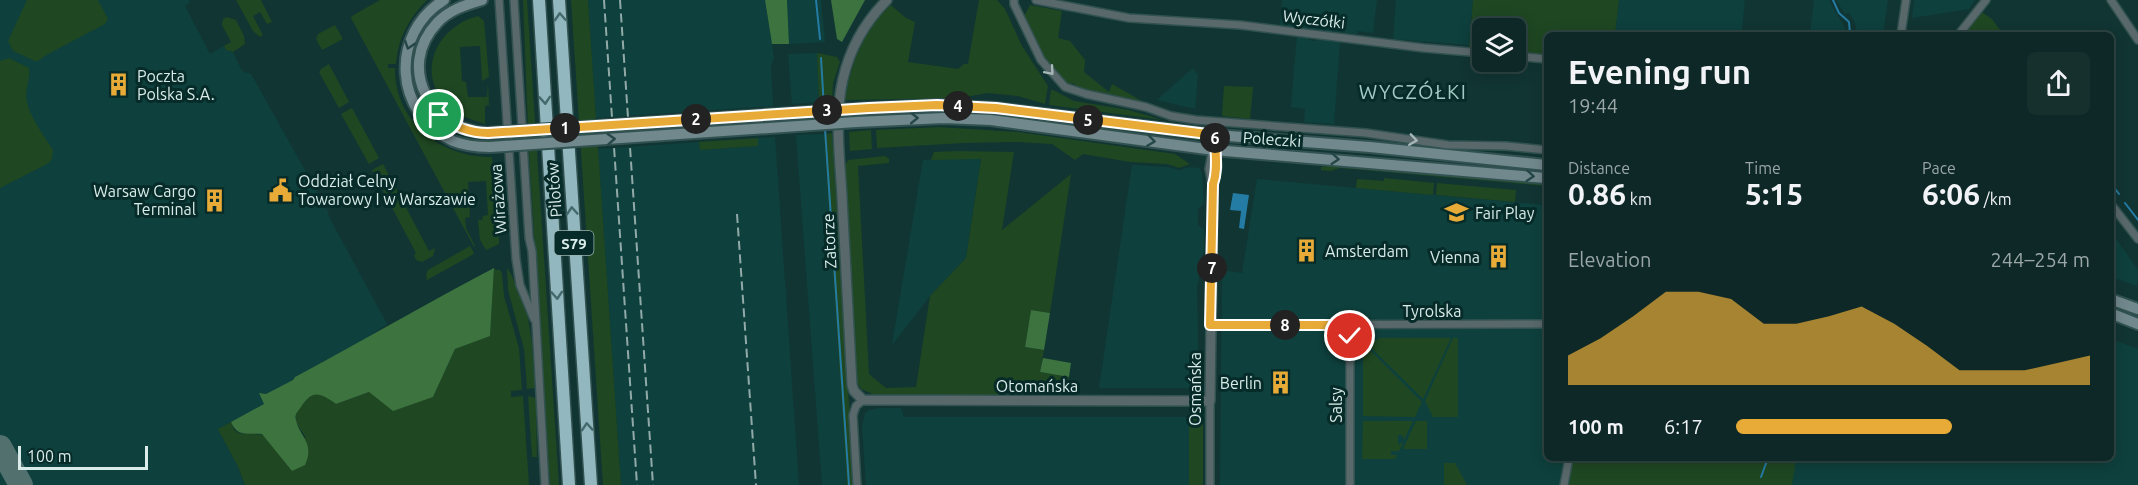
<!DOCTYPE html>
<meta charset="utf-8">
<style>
body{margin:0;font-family:Ubuntu,sans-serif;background:#16302e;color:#f1f3f6;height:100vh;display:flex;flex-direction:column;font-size:22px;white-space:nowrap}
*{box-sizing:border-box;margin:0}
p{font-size:20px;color:#9aa6a7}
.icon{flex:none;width:33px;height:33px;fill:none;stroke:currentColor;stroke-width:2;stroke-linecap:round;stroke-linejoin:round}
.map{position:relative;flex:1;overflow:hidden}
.details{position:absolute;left:1544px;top:32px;width:570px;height:429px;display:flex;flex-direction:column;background:#0d2826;border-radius:9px;box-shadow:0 3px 15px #0003,0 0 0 2px #2d4443}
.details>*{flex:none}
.tools{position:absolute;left:1472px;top:18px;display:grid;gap:12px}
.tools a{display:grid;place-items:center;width:54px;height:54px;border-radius:9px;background:#0d2826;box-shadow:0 3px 15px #0003,0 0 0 2px #2d4443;font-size:30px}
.scale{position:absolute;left:18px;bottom:15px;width:130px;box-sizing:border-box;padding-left:6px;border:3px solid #d9ecea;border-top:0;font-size:16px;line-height:21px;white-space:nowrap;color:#d9ecea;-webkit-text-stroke:4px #062b29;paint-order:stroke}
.pin{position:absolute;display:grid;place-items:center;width:51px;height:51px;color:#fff;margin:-26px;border:3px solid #fff;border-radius:50%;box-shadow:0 2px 6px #0007}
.km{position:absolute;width:30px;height:30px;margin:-15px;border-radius:50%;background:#222;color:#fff;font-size:16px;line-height:30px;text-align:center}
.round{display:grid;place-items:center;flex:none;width:63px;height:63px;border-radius:9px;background:#16302e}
.overview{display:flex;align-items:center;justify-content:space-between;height:102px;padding:0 24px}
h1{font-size:33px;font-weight:700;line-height:45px}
.figures{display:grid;grid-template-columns:repeat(3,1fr);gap:9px;height:102px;padding:6px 24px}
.figures div{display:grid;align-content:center}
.figures b{font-size:30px;font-weight:700}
.figures small{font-size:16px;font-weight:400}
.figures p{font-size:16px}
.chart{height:168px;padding:12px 24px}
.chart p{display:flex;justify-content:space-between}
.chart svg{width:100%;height:108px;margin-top:6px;fill:#e8ab37;opacity:.7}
ul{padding:0 24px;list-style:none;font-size:20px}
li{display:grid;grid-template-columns:96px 72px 1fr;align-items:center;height:45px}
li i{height:15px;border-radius:8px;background:#e8ab37}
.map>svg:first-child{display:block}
.built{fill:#0e403d}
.green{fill:#1f4722}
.forest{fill:#3c733f}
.water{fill:#247ba3}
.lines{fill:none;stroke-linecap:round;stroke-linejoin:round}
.stream{stroke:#247ba3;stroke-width:2}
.taxiway{stroke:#51706e;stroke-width:24}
.minor-casing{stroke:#315250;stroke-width:10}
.tertiary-casing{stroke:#315250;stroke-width:12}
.secondary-casing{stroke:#315250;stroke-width:14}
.motorway-casing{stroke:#315250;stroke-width:15}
.minor{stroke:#59686b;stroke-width:7}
.tertiary{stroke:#59686b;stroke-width:9}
.secondary{stroke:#71888d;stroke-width:10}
.motorway{stroke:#92b7be;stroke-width:12}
.rail{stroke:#91aaa8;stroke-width:2;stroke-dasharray:9 4.5;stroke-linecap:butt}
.secondary-bridge-casing{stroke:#315250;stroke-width:14;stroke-linecap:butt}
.secondary-bridge{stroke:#71888d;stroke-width:10}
.oneway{stroke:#456a6c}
.oneway2{stroke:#264747}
.oneway3{stroke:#a6b7b7}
.route-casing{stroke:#fff;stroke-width:12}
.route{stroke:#e8ab37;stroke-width:8}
.labels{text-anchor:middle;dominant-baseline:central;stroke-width:6;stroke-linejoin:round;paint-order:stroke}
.shield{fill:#062b29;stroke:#9ab2b0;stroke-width:1.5}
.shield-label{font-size:15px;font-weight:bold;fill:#d9ecea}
.street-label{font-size:16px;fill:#d9ecea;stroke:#062b29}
.poi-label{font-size:16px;fill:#d9ecea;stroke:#062b29;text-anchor:start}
.quarter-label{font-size:20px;letter-spacing:1.5px;fill:#a3c9c5;stroke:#062b29}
</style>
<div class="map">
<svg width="2138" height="485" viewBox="0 0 2138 485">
<rect width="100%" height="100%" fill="#113533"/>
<g class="built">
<path d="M0,0H189L190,3L185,6L210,54L224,46L226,50L233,52L242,71L251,74L329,213L328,215L387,324L366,339L295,377L293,380L266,394L259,393L265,404L218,429L238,467L245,485H0Z"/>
<path d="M588,0H765L774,58L771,66L773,106L596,118Z"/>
<path d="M787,0H821L825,42L789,44Z"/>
<path d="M1282,0H1377L1373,33L1358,31L1357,34L1280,25Z"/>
<path d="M1396,0H1473L1469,45L1393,39Z"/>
<path d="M1619,0H1745L1742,30H1738V34H1615Z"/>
<path d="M1814,0H1829L1845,28L1846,34H1810Z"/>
<path d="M1836,0H1888L1883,34H1857L1855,23L1849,12L1845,14Z"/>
<path d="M1914,0H1975L1969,9L1912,18Z"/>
<path d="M1297,36L1307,37L1309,40L1316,41L1318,39L1340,41L1334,124L1304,122L1305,109L1291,107Z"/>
<path d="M817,53L819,102L792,104L788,54Z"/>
<path d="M1193,68L1198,75L1195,109L1157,100Z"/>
<path d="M824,134L847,485H822L796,135Z"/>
<path d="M775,137L799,485H621L598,149L699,142L700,150L758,146V138Z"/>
<path d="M981,158L966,258L930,296L892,345L923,160Z"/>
<path d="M1132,165L1168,167L1179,170L1190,167L1199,168L1202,172L1204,203L1198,210V225L1204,230V250L1197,288L1199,382L1197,388H1099Z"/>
<path d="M1257,179L1546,205V458H2110L2111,339L2138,349V485H1220L1222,270L1242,273Z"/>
<path d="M2110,230L2138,270L2137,286L2111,277Z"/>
<path d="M879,408H901L904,417H1189V485H866L862,427L865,413L869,410Z"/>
</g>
<g class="green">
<path d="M27,0H98L108,19L105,24L48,54L38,61H35L13,51L8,41Z"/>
<path d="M236,0H261L272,22L267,24L260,12L253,16L263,35L260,37L253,31Z"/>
<path d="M380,0H427C409,18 398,38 396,64H388V68H395C394,122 442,158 492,157L496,235L499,236V244L486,250L480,240L478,220H482L483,216L488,215L486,181L468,182L470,217L465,218L466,228L475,246L474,247L351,18L352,16Z"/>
<path d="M523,0H527L559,485H550L529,154Z"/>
<path d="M571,0H588L621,485H603Z"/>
<path d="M979,0H997L1005,9L1022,46L1048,86L1045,104L1018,96L987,93L961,98L845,100C851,64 863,30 891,5L906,18L915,22L908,62L958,69L964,64H968Z"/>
<path d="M1473,0H1619L1615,34H1546V55L1515,52V28H1482V49L1469,48Z"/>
<path d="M1030,5L1062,11L1058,38L1070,41L1085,60L1084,72L1109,92L1112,84L1142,101V104L1076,88V85L1072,83L1069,85L1066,82L1044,61L1023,18Z"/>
<path d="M1980,11L1992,19L2003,34H1962Z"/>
<path d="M478,16L484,21L489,77L482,81L480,46L460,47L462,81L466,82L468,97H487L488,83L489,105L485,106V124C473,120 461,117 452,109C413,77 435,27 478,16Z"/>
<path d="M227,17L236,20L244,36L245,44L233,52L226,50L224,46L231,42L222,25L223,19Z"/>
<path d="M335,25L343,39L322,50L316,39L318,34Z"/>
<path d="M817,53L837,57L840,62L833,83L832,102H819Z"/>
<path d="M9,58L29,68C31,79 24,90 27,102C30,117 45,137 53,150L52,159L49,163L0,188V61Z"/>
<path d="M329,64L349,102L339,108L319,72L321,69Z"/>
<path d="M1224,86L1253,87L1250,119L1222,116Z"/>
<path d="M1051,90H1053L1074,101L1129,110L1163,120L1049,105Z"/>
<path d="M352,108L379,158L369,164L341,114Z"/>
<path d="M938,127L1018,132L1175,154L1190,164L1179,168L1167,164L1130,162L1083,154L1075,160L1052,144L1016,142L964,143L877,148L876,130Z"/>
<path d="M871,130L872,149L850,151L849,132Z"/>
<path d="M832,133L854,485H847L824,134Z"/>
<path d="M758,138V146L700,150L699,142Z"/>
<path d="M958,151L1014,152L1002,230L1071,174L1050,313L1031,310L1025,347L1044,350L1040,372L1069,377L1067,388L1005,389L1004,396L875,395L861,389L856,380L845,166L848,160L885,156L889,159V163L858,166L869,374L886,388L916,387L930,296L966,258L981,159L931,160L934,152Z"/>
<path d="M383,164L429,251L435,248L433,256L422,262L416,260L414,255L416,253L372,170Z"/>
<path d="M1341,165L1546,183V186L1340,168L1330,171L1321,170V167Z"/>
<path d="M1384,178L1434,183L1433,195L1356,188L1357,179L1384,181Z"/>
<path d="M1437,183L1516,190L1515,202L1436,195Z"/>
<path d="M470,246L474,253L472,255L427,280L426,275L428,270Z"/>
<path d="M494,268L496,270H500L502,273L504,296L519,348L522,390L511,391V397L523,396L529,485H245L238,467L218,429L231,422L234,430L239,433L306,438C303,433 298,427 296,421C293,411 308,393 319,394C325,395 331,400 336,404L369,392L433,397L455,349L490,335Z"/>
<path d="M507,268L512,276L527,312L532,343L535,388L527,389L524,349L508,290Z"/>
<path d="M1363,337H1370V340H1378V338H1451L1423,399L1363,340Z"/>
<path d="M1453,338H1458V417H1433L1425,401Z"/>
<path d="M1363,343L1422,402L1415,417L1363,416Z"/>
<path d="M528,396L536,398L537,457H532Z"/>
<path d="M1189,410C1198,410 1202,414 1203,422V485H1189Z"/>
<path d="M1363,421H1413L1404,440L1402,435H1398V444L1403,443L1399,451H1391V455H1397L1395,459H1362Z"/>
<path d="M1416,421H1427V449H1403Z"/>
<path d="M1573,458H1796L1792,485H1568Z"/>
<path d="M1444,463H1455L1467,485H1444Z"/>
</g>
<g class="forest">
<path d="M765,0H787L789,44H772Z"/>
<path d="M831,0H865L842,42L837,39Z"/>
<path d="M494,268L490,336L455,349L433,397L393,411L369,392L336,404C320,393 313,389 301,407C298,411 294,415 296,420C300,438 315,442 305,465L292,471L262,434C247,433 237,437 231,422L264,404L259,393L266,394L293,380L295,377C362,341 427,303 494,268Z"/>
<path d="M1031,310L1050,313L1044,350L1025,347Z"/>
<path d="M1043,358L1071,363L1069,377L1040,372Z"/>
</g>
<path class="water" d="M1233,193L1249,195L1244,229L1239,228L1241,211L1230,210Z"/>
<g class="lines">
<g class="stream">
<path d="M816,0L820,39"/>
<path d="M1833,0L1839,13L1849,22L1850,34"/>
<path d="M821,58L824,108"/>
<path d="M825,129L849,485"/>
<path d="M2110,182L2119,194"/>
<path d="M2125,203L2138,220"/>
<path d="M1761,477L1768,458"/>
</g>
<path class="taxiway" d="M0,447L21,485"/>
<defs>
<g id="minor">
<path d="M499,0L516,259L520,285L534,319"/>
<path d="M514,0L529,238L532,251L545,485"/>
<path d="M1014,0V4L1041,60L1065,87L1086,94L1146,107L1171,116L1196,120L1366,133L1448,145L1506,146L1546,150"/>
<path d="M1036,0L1129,18L1240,25L1424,48L1482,53"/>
<path d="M2111,0L2138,40"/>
<path d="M1901,34L1906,0"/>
<path d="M1959,34L1986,0"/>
<path d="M1515,56L1546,59"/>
<path d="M2110,203L2138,239"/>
<path d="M1211,325L1546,324"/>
<path d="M1350,325V485"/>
<path d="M857,485L853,415L856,406L863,400"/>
<path d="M1210,485V401"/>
<path d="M1564,485L1569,458"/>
</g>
<g id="tertiary">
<path d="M887,0C865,22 850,48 843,79C834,117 840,159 842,197C845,260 849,322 852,385L854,391L863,400L1210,401L1213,184L1210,169L1216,135"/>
<path d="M1213,183L1217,166L1215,153"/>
</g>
<g id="secondary">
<path d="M444,0C389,34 394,114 453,141C465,146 477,147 490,147"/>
<path d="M482,0C465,5 449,10 437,23C395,68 432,132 488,133"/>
<path d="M855,109L937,105L996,108L1216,135L1370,147L1546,165"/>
<path d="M856,122L944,118L991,120L1214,150L1546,178"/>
<path d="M2110,299L2138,309"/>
<path d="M2110,313L2138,324"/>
</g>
<g id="motorway">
<path d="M539,0L569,485"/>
<path d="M559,0L591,485"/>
</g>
</defs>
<use href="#minor" class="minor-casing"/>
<use href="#tertiary" class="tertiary-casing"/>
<use href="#secondary" class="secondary-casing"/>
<use href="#motorway" class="motorway-casing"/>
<use href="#minor" class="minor"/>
<use href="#tertiary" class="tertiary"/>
<use href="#secondary" class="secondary"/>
<use href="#motorway" class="motorway"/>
<g class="rail">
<path d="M604,0L637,485"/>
<path d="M620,0L653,485"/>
<path d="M737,214L756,485"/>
</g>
<defs>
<g id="secondary-bridge">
<path d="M488,133L855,109"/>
<path d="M490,147L856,122"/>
</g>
</defs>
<use href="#secondary-bridge" class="secondary-bridge-casing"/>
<use href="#secondary-bridge" class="secondary-bridge"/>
</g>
<defs><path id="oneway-chevron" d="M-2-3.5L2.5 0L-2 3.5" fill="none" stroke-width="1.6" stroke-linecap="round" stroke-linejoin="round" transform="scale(1.5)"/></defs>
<g class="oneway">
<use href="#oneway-chevron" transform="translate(560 17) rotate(-93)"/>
<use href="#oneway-chevron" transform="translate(545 100) rotate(86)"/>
<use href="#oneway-chevron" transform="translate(572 211) rotate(-94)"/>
<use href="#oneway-chevron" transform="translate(557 295) rotate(86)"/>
<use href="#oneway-chevron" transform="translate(587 427) rotate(-94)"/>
</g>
<g class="oneway2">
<use href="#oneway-chevron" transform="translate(409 45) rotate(108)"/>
<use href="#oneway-chevron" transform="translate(914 118) rotate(-1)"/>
<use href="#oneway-chevron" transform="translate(611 139) rotate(-4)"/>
<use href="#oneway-chevron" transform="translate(1151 141) rotate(8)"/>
<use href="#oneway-chevron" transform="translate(1335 159) rotate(5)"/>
<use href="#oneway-chevron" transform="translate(1530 176) rotate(5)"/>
</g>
<g class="oneway3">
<use href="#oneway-chevron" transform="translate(1050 71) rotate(49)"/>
<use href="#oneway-chevron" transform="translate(1413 140) rotate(8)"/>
</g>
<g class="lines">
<defs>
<path id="route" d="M439,115C454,127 470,133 488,133L869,108L937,105L996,108L1216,135C1214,152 1219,168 1213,184L1210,325H1350V336"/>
</defs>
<use href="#route" class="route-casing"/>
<use href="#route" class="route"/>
</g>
<defs>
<symbol id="building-bare" viewBox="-9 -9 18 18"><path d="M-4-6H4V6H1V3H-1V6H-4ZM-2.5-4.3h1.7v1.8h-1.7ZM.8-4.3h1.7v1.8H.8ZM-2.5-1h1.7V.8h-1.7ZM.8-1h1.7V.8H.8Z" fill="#e8ab37" stroke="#062b29" stroke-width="2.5" paint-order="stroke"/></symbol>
<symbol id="civic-bare" viewBox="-9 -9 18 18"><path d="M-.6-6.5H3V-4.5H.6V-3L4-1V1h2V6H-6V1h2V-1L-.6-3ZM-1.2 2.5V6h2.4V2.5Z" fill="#e8ab37" stroke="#062b29" stroke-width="2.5" paint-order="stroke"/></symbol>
<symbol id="school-bare" viewBox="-9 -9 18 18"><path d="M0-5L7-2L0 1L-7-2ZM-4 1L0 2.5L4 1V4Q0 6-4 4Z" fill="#e8ab37" stroke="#062b29" stroke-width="2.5" paint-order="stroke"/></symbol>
</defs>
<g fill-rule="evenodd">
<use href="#building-bare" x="102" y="68" width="33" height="33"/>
<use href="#civic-bare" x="264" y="174" width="33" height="33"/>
<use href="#building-bare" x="198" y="184" width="33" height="33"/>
<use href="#school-bare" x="1440" y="196" width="33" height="33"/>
<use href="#building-bare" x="1290" y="234" width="33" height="33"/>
<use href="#building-bare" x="1482" y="240" width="33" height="33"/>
<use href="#building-bare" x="1264" y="366" width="33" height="33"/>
</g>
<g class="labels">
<rect class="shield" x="554.5" y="231" width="39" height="24" rx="4.5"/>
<g class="shield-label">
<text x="574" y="243">S79</text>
</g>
<g class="street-label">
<text transform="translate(1314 19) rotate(7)">Wyczółki</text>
<text transform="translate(1272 139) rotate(4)">Poleczki</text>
<text transform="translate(554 190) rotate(-94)">Pilotów</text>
<text transform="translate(498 199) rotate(-94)">Wirażowa</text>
<text transform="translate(829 241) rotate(-93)">Zatorze</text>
<text x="1432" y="311">Tyrolska</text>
<text x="1037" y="386">Otomańska</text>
<text transform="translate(1195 389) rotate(-90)">Osmańska</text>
<text transform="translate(1336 405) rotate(-90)">Salsy</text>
</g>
<g class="poi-label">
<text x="137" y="76">Poczta<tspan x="137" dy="18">Polska S.A.</tspan></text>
<text x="298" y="181">Oddział Celny<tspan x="298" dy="18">Towarowy I w Warszawie</tspan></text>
<text x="196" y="191" text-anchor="end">Warsaw Cargo<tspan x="196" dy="18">Terminal</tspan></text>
<text x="1475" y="213">Fair Play</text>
<text x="1325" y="251">Amsterdam</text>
<text x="1480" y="257" text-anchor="end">Vienna</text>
<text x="1262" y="383" text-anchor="end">Berlin</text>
</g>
<g class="quarter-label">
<text x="1413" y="91">WYCZÓŁKI</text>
</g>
</g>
</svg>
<div class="tools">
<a><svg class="icon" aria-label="layers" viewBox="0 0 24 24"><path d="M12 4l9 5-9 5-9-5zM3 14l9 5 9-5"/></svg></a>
</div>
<div class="scale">100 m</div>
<div class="pin" style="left:439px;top:115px;background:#1e9e55"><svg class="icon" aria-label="arrive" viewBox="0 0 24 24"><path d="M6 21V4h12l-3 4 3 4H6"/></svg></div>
<div class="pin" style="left:1350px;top:336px;background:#d93025"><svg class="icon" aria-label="check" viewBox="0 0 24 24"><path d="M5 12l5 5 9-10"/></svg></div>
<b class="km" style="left:565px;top:128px">1</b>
<b class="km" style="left:696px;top:119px">2</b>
<b class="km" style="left:827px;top:110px">3</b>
<b class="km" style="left:958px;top:106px">4</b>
<b class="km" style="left:1088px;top:120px">5</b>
<b class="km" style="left:1215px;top:138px">6</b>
<b class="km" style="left:1212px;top:268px">7</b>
<b class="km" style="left:1285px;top:325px">8</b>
<section class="details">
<div class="overview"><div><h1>Evening run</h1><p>19:44</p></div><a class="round"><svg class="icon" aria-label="share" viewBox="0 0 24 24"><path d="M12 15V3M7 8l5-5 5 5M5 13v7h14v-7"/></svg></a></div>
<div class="figures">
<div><p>Distance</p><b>0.86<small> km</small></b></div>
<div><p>Time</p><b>5:15</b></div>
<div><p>Pace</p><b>6:06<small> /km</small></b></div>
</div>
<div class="chart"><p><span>Elevation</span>244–254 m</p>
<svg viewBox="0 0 160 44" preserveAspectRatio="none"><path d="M0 44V32L10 25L20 16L30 6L40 6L50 9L60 19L70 19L80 16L90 12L100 19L110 28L120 38L130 38L140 38L150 35L160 32V44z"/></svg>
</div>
<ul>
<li><b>100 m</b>6:17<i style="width:61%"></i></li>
</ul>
</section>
</div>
